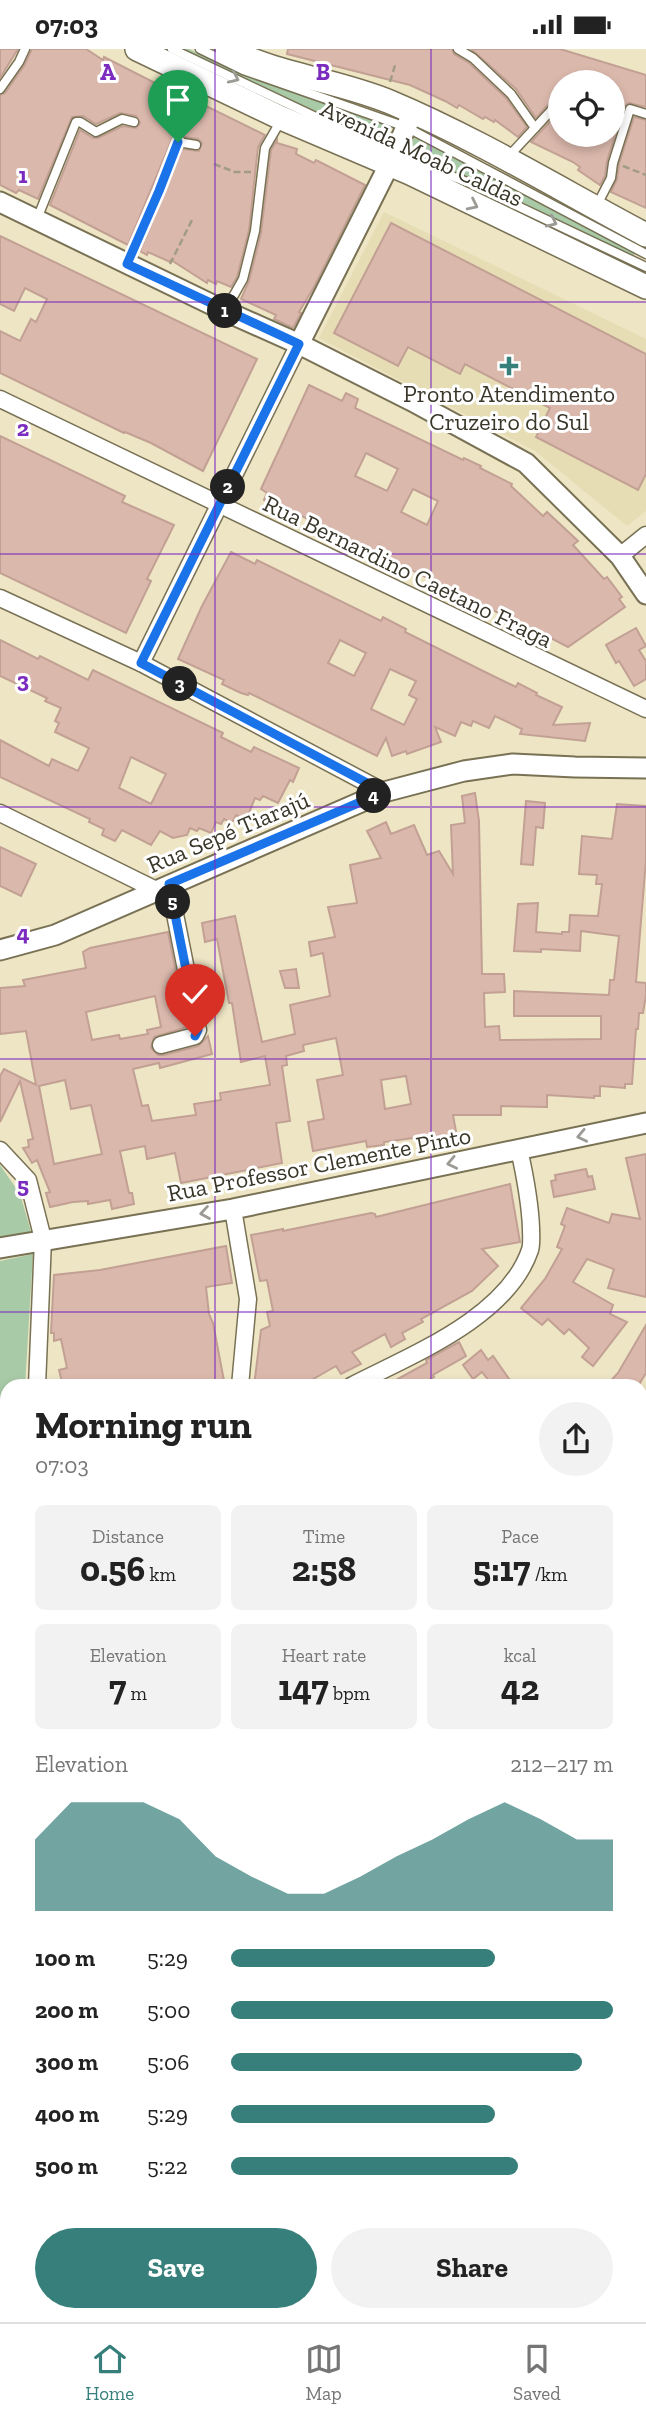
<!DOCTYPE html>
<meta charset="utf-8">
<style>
body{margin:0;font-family:"Zilla Slab",serif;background:#f2f2f2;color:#222;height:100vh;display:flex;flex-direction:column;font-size:26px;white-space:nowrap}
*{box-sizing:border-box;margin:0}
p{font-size:23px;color:#767676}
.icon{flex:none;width:38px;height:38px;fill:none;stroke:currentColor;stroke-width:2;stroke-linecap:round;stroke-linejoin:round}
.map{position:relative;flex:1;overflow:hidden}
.sheet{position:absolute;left:0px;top:1330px;width:648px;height:943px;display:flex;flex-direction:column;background:#fff;border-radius:21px 21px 0 0;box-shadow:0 4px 10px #0003}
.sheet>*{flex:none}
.buttons{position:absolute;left:548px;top:21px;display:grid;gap:14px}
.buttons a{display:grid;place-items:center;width:77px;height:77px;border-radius:50%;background:#fff;box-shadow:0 4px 10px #0003;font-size:35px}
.pin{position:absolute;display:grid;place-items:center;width:60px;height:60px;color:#fff;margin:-72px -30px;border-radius:50% 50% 50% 0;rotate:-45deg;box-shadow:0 0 7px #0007}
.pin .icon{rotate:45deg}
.km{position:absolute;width:35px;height:35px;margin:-18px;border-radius:50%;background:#222;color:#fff;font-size:19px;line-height:35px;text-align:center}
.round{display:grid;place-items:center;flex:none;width:74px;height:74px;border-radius:37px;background:#f2f2f2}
.overview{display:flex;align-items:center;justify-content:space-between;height:119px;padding:0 35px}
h1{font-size:38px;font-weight:700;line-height:52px}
.stats{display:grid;grid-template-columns:repeat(3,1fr);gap:10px;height:119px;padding:7px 35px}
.stats div{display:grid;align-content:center;border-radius:10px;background:#f2f2f2;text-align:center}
.stats b{font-size:35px;font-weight:700}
.stats small{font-size:19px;font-weight:400}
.stats p{font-size:19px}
.chart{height:196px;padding:14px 35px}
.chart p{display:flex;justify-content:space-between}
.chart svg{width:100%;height:126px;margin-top:7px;fill:#377f7a;opacity:.7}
.cta{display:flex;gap:14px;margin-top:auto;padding:14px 35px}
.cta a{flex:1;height:80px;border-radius:42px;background:#377f7a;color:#fff;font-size:28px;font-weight:700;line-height:80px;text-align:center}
.cta a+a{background:#f2f2f2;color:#222}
ul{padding:0 35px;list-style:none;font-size:23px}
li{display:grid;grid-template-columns:112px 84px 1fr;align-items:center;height:52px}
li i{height:18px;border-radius:9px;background:#377f7a}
.status{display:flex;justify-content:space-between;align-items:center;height:49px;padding:0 35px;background:#fff;direction:ltr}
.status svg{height:19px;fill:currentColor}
.tabs{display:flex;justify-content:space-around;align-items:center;height:98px;border-top:2px solid #e0e0e0;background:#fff;font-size:19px;color:#767676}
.tabs a{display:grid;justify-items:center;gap:4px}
.tabs .on{color:#377f7a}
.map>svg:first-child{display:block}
.built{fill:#e6ddb4}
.green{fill:#a8caa6}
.forest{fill:#95c092}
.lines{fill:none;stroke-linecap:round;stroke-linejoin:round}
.stream{stroke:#8bb4e2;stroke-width:5}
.building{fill:#dbb8ac;stroke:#c2a094;stroke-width:2;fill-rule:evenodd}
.service-casing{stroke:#787154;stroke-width:11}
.minor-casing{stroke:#787154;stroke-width:19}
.tertiary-casing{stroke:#787154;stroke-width:23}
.secondary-casing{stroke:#787154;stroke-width:26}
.path{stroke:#a29c83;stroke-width:2.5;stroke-dasharray:7 3.5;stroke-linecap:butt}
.service{stroke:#fff;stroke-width:8}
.minor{stroke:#fff;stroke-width:16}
.tertiary{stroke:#fff;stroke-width:19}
.secondary{stroke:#fff;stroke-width:23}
.oneway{stroke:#9c9a94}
.route-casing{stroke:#fff;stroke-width:14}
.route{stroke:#1a73e8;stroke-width:9}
.grid{fill:none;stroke:#7b2cbf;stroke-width:2;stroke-opacity:0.55}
.poi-dot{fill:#377f7a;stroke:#fff;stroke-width:2.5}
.labels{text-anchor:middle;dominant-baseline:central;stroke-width:6;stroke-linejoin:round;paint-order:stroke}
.street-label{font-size:24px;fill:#393629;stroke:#fff}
.poi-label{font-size:24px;fill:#393629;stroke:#fff}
.grid-label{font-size:23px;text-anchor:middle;font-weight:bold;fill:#7b2cbf;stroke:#fff;stroke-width:6;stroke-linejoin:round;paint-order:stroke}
</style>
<div class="status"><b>07:03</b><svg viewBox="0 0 49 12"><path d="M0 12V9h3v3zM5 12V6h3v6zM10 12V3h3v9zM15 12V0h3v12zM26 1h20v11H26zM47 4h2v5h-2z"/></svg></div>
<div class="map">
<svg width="646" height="2273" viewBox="0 0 646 2273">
<rect width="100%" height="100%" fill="#ede5c4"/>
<path class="built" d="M384,163L646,290V462L627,477L535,402L319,289Z"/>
<g class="green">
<path d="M181,0H189L237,23L385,72L391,81L388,91L381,95Z"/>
<path d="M415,88L635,203L633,208L468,130L405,105Z"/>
<path d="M0,1116L20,1145L32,1186L0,1193Z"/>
<path d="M33,1205L25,1337H7V1456L0,1459V1212Z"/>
</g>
<path class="forest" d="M7,2050V2159L0,2161V2055Z"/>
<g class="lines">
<path class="stream" d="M0,2129L7,2111"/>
</g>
<g class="building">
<path d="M0,0H18L0,29Z"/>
<path d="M32,0H86L103,11L104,8L165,39L163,45L194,60L198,53L265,86L258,98L249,181L237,228L231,238L217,232L216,235L208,231L207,234L171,211L170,213L148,203L147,206L140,202L182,100L199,102L202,94L198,90L178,87L172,90L128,196L50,156L80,81L93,89H98L123,77L136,79L140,74L136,67L120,64L96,75L83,67L72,68L38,150L19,141L16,144L0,136V46L5,44L24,17Z"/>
<path d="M288,0H452L454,5L469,14L506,49L527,78L518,88L495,71L494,73L485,68L483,70L459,56L457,59L445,52L410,36L287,5Z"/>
<path d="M471,0H560L646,26V58L629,54L624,57L607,112L605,127L600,136L578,121L580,118L573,113L531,93L560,62V86H612V33H560V46L555,48L536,69L516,40Z"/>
<path d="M634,68L646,71V159L611,143L617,130L619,115Z"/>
<path d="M277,91V94L297,100L296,105L314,114L316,111L365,136L314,238L299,263L301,264L293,279L274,270L276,266L241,250L249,232L261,184L271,101Z"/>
<path d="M391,174L646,305V425L638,441L536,388L550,359L465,315L460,325L408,298L398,317L334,284Z"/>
<path d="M0,187L257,310L203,422L151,394L125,383L124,384L0,324V282L20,292L31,270L36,273L47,250L25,239L14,262L0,255Z"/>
<path d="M309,336L342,352L346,344L358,350L355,359L463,411L464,409L481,417L480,419L512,435L511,437L543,467L547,463L578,492L573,496L604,530L607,528L622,548L619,550L625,558L568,598L522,574L519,579L507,572L509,569L389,510L379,496L375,504L290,461L289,463L264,451L267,444L261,440ZM366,404L398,420L387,442L355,427ZM413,440L438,452L427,476L401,463Z"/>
<path d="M0,387L125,447L122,453L174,476L147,530L151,532L126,584L0,524Z"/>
<path d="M231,503L255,515L257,511L381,572L383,568L406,580L405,583L483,622L516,638L518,634L537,644L536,646L562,658L553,676L590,674L585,692L520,685L522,680L495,667L489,679L473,672L471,677L461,673L455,687L435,678L441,693L407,705L406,702L392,707L386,689L377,707L249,644L248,646L241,644L222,635L224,631L178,610L202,557ZM340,591L366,604L354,627L328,614ZM390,620L416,632L409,646L417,650L404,676L371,660Z"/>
<path d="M636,579L646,597L639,601L646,612V630L634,637L619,612L616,614L606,596Z"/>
<path d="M0,591L38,610L40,607L88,631L93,621L223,684L221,688L251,703L254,698L299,719L293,733L290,731L278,754L263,747L260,751L255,749L246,771L236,766L232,774L224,770L221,775L216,773L211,784L199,779L197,782L190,779L187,786L173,789L160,782L151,796L122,781L115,792L102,786L104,780L89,773L90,770L0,728V691L49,717L52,710L78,722L89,699L55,683L59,674L55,672L61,659L45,652L47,649L0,627ZM131,708L166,725L151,755L119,739Z"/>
<path d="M475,744L479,772L482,925H504L505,943L484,944L485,978L499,977L500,991L601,990V967H514V942L609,946L610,931H614L619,887L581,882L580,902L541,900V903L514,902L518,855L538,854L536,883L562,885V883H569L570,866L598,867L602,835H596L597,826L579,825L582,787L612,790L617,755L646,757V811L636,933L646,934V946L643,964H639L638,980H636L632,1035H625V1039L600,1037V1047H594V1049L547,1046V1058L501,1057V1066H453L457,1088L429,1094L428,1087L384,1093V1096L367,1098L366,1092L313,1102L308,1073L324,1070L317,1031L343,1026L336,989L303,996L304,1002L286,1007L287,1016L282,1017L290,1072L276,1074L282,1114L181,1134L175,1104L147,1110L145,1097L120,1102L129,1144H132L134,1155L112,1160L110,1151L88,1155V1152L73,1153L50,1158L46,1144L50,1143L37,1111L32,1114L23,1099L29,1098L28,1091L33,1090L20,1032L0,1073V1027L4,1020L36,1036L26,982L0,985V939L25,937L23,931L86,919L83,903L90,899L168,883L187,978L154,988L151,999L158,1006H164L198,997L208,987L212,1005L160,1019L159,1014L133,1020L142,1057L148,1056L152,1072L196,1066L194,1055L221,1051L220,1044L270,1036L265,1007L241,1013L232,954H229L217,890L205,893L202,874L235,867L262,993L295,985L290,956L330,947L323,904L311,907L309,893L335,888L328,858L357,854L350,816L381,809L367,782L386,773L391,785L414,776L427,806L439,802L453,825L451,776L465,774L462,747ZM155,947L161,978L147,981L148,985L120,990L119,986L92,991L86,963ZM406,1027L411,1055L385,1060L381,1031ZM65,1031L71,1060L91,1056L102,1105L54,1115L39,1037Z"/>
<path d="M526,752L545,754L543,779L536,778L533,816L521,815Z"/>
<path d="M0,798L36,815L21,847L0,837Z"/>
<path d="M296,920L299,939H285L280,922Z"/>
<path d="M646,1105V1248L608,1239L614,1220L587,1210L573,1233L613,1256L610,1265L627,1273L593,1317L582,1308L589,1299L569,1280L564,1285L548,1270L542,1276L521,1259L545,1230L562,1200L557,1198L565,1177L561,1175L567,1159L609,1174L612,1165L640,1170L626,1109Z"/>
<path d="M586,1120L588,1128L592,1127L595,1140L554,1148L551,1132L556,1131L555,1126Z"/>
<path d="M510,1135L520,1193L482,1200L498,1217L472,1242L421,1270L423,1273L402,1284L405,1290L391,1298L385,1285L352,1303L361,1315L341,1325L336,1317L301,1337H254L261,1281L270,1277L267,1263L273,1262L267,1231L260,1232L251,1186L283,1180V1182L371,1164L375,1165L376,1168Z"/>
<path d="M226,1197L232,1234L206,1238L209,1265L213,1274L225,1337H63L59,1321L67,1319L61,1290L54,1292V1284H51L54,1226L100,1221Z"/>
<path d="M646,1276V1324L638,1337H606L618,1324Z"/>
<path d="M459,1293L466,1307L433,1326L434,1328L418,1337H385L427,1314L426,1311Z"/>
<path d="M481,1301L488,1311L493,1307L514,1337H493L482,1323L473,1330L463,1316Z"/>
</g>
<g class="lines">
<defs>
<g id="service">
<path d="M172,0L394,105L467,133L646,218"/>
<path d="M200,0L243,21L406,78L646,205"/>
<path d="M458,0L473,9L511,45L535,79"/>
<path d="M0,40L19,13L25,0"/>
<path d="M508,108L560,52"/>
<path d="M597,156L611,129L613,114L630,60L646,65"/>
<path d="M37,170L76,73H80L96,83L122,70L134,73"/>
<path d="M127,215L159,142L178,93L196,96"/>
<path d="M225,262L243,230L255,182L265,99L280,73"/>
<path d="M640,1421L646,1415"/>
<path d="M0,2209L7,2208"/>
<path d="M0,2217L7,2218"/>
</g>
<g id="minor">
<path d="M0,350L646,660"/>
<path d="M620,507L646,486"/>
<path d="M0,549L141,614L384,743"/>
<path d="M141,614L299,295"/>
<path d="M0,764L156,841"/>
<path d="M161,996L195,987L198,981L169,835"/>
<path d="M0,1101L28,1131L43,1190L37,1337"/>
<path d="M233,1160L248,1250L240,1337"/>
<path d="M351,1337C411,1306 507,1269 530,1201C532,1195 531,1186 531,1179C530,1152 525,1127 519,1100"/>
<path d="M0,1470L7,1466"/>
<path d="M0,1803L7,1810"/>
<path d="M0,1878L7,1875"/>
<path d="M0,1928L7,1923"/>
<path d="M640,1994L646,1688"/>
<path d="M640,2159L646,2176"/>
</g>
<g id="tertiary">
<path d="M0,153L225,262L299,295L412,352L526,414L620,507L646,545"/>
<path d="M299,295L389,116L413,63"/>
<path d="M0,901L55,886L384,743L464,722L513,715L575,718L646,719"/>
<path d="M0,1199L233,1160L646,1074"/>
<path d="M640,1732H646"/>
<path d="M122,2266L126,2273"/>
</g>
<g id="secondary">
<path d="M137,0L281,69L410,124L646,238"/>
<path d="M227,0C278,26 337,31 390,53C478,90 561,141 646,186"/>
<path d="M640,1395L646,1388"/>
<path d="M640,1447L646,1441"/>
<path d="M640,1560H646"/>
<path d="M0,2184L7,2181"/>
<path d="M0,2230H7"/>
</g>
</defs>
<use href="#service" class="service-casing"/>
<use href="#minor" class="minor-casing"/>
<use href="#tertiary" class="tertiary-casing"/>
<use href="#secondary" class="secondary-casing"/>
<g class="path">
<path d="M390,33L396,13"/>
<path d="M214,115L235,123H252"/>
<path d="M623,117L646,126"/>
<path d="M170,215L192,171"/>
</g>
<use href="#service" class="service"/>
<use href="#minor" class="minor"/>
<use href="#tertiary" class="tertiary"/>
<use href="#secondary" class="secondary"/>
</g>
<defs><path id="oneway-chevron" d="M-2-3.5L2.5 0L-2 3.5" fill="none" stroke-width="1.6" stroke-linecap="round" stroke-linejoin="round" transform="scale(1.75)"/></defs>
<g class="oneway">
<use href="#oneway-chevron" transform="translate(234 29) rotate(25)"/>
<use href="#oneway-chevron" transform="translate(473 156) rotate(26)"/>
<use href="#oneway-chevron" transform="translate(552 173) rotate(25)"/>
<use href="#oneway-chevron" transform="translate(582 1087) rotate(168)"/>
<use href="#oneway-chevron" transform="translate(452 1114) rotate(168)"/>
<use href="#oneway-chevron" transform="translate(205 1164) rotate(171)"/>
</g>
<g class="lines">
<defs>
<path id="route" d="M178,93L159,142L127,215L299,295L141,614L384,743L169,835L198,981L195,987"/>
</defs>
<use href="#route" class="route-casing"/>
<use href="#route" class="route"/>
</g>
<path class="grid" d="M215,0V1337M431,0V1337M0,253H646M0,505H646M0,758H646M0,1010H646M0,1263H646M0,1515H7M640,1515H646M0,1768H7M640,1768H646M0,2020H7M640,2020H646M215,2266V2273M431,2266V2273"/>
<path class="poi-dot" d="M505.5 306.5h7v7h7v7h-7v7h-7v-7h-7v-7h7z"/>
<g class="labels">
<g class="street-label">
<text transform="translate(422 104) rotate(25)">Avenida Moab Caldas</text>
<text transform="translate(408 522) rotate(26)">Rua Bernardino Caetano Fraga</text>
<text transform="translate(228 783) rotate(-23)">Rua Sepé Tiarajú</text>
<text transform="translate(319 1115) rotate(-11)">Rua Professor Clemente Pinto</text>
</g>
<g class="poi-label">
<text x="509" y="344">Pronto Atendimento<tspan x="509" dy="28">Cruzeiro do Sul</tspan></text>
</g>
</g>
<g class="grid-label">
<text x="108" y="31">A</text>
<text x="323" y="31">B</text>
<text x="23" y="134">1</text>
<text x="23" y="387">2</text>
<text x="23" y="639">3</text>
<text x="23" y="892">4</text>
<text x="23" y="1144">5</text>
</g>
</svg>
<div class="buttons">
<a><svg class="icon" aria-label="locate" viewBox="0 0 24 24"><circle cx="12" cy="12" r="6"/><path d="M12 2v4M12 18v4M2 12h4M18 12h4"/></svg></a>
</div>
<div class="pin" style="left:178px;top:93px;background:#1e9e55"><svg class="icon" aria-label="arrive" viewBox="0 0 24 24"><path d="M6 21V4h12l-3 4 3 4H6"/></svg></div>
<div class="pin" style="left:195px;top:987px;background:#d93025"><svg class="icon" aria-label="check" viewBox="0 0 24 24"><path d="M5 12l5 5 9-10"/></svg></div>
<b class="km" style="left:225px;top:262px">1</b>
<b class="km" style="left:228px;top:438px">2</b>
<b class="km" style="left:180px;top:635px">3</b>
<b class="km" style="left:374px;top:747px">4</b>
<b class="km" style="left:173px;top:853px">5</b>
<section class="sheet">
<div class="overview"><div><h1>Morning run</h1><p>07:03</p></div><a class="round"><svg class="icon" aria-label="share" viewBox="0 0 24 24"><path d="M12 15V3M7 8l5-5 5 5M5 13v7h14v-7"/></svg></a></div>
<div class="stats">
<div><p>Distance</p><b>0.56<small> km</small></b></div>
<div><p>Time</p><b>2:58</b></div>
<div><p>Pace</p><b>5:17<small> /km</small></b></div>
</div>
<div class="stats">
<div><p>Elevation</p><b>7<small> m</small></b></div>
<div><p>Heart rate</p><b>147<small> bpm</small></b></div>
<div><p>kcal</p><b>42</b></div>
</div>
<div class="chart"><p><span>Elevation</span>212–217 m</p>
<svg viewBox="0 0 160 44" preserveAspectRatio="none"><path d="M0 44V19L10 6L20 6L30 6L40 12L50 25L60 32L70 38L80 38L90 32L100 25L110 19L120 12L130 6L140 12L150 19L160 19V44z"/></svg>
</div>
<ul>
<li><b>100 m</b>5:29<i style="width:69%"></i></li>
<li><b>200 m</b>5:00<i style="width:100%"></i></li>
<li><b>300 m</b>5:06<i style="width:92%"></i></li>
<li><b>400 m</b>5:29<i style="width:69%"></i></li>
<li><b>500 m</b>5:22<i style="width:75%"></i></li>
</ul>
<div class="cta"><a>Save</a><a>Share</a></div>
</section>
</div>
<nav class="tabs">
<a class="on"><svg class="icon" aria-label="home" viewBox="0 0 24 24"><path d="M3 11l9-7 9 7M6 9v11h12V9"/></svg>Home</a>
<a><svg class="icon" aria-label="map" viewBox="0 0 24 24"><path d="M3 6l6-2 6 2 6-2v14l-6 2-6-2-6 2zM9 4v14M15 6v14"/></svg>Map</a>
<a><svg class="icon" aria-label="saved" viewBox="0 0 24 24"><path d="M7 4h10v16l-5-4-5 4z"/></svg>Saved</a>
</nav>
